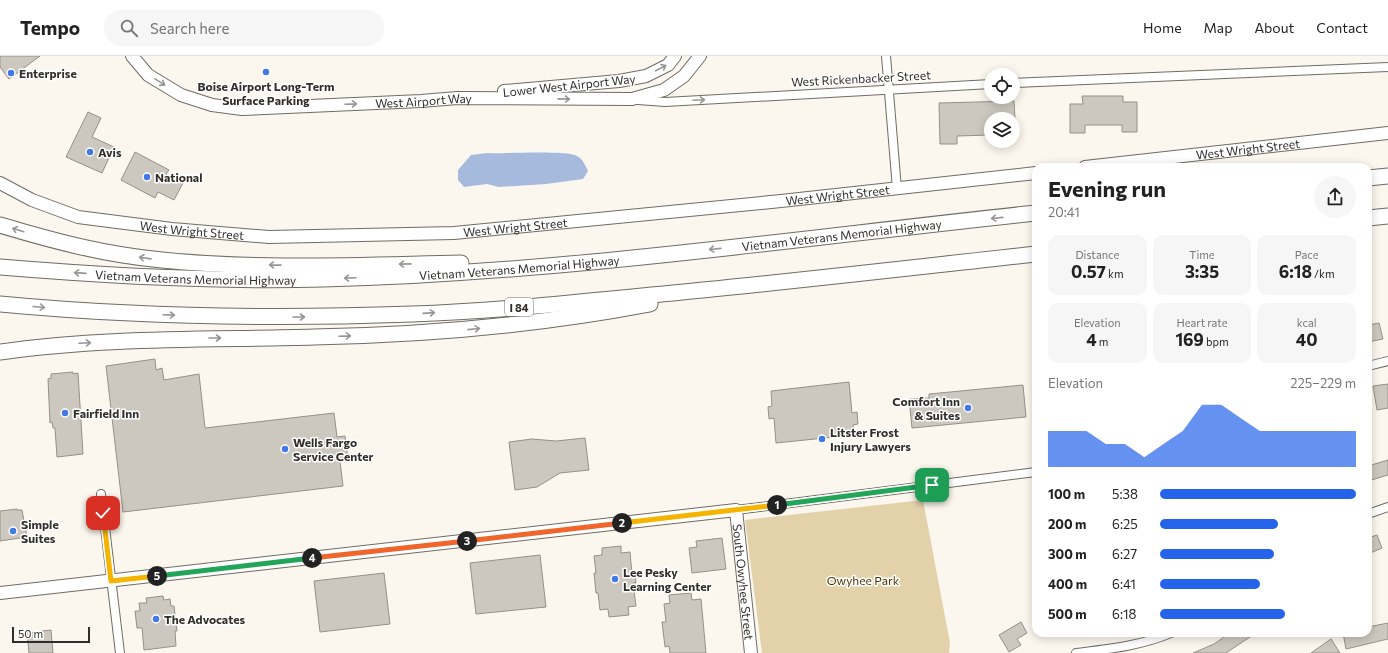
<!DOCTYPE html>
<meta charset="utf-8">
<style>
body{margin:0;font-family:Commissioner,sans-serif;background:#f6f6f6;color:#222;height:100vh;display:flex;flex-direction:column;font-size:15px;white-space:nowrap}
*{box-sizing:border-box;margin:0}
p{font-size:13px;color:#767676}
.icon{flex:none;width:22px;height:22px;fill:none;stroke:currentColor;stroke-width:2;stroke-linecap:round;stroke-linejoin:round}
.map{position:relative;flex:1;overflow:hidden}
.panel{position:absolute;left:1032px;top:107px;width:340px;height:474px;display:flex;flex-direction:column;background:#fff;border-radius:12px;box-shadow:0 2px 10px #0003}
.panel>*{flex:none}
.buttons{position:absolute;left:984px;top:12px;display:grid;gap:8px}
.buttons a{display:grid;place-items:center;width:36px;height:36px;border-radius:50%;background:#fff;box-shadow:0 2px 10px #0003;font-size:20px}
.scale{position:absolute;left:12px;bottom:10px;width:78px;box-sizing:border-box;padding-left:4px;border:2px solid #302e2b;border-top:0;font-size:11px;line-height:14px;white-space:nowrap;color:#302e2b;-webkit-text-stroke:3px #fff;paint-order:stroke}
.pin{position:absolute;display:grid;place-items:center;width:34px;height:34px;color:#fff;margin:-17px;border-radius:8px;box-shadow:0 2px 6px #0006}
.km{position:absolute;width:20px;height:20px;margin:-10px;border-radius:50%;background:#222;color:#fff;font-size:11px;line-height:20px;text-align:center}
.round{display:grid;place-items:center;flex:none;width:42px;height:42px;border-radius:21px;background:#f6f6f6}
.overview{display:flex;align-items:center;justify-content:space-between;height:68px;padding:0 16px}
h1{font-size:22px;font-weight:700;line-height:30px}
.stats{display:grid;grid-template-columns:repeat(3,1fr);gap:6px;height:68px;padding:4px 16px}
.stats div{display:grid;align-content:center;border-radius:10px;background:#f6f6f6;text-align:center}
.stats b{font-size:17px;font-weight:700}
.stats small{font-size:11px;font-weight:400}
.stats p{font-size:11px}
.chart{height:112px;padding:8px 16px}
.chart p{display:flex;justify-content:space-between}
.chart svg{width:100%;height:72px;margin-top:4px;fill:#2563eb;opacity:.7}
ul{padding:0 16px;list-style:none;font-size:13px}
li{display:grid;grid-template-columns:64px 48px 1fr;align-items:center;height:30px}
li i{height:10px;border-radius:5px;background:#2563eb}
header{display:flex;align-items:center;gap:24px;box-sizing:border-box;height:56px;padding:0 20px;background:#fff;border-bottom:1px solid #e0e0e0}
header strong{font-size:19px}
nav{display:flex;gap:22px;margin-inline-start:auto;font-size:14px}
.search{width:280px;height:36px;background:#f6f6f6;display:flex;align-items:center;gap:10px;box-sizing:border-box;padding:0 14px;border-radius:22px;color:#767676;font-size:15px}
.map>svg:first-child{display:block}
.green{fill:#e3d1aa}
.water{fill:#a6bade}
.building{fill:#ccc8bf;stroke:#959188}
.lines{fill:none;stroke-linecap:round;stroke-linejoin:round}
.street-casing{stroke:#6f6c64;stroke-width:10}
.secondary-casing{stroke:#6f6c64;stroke-width:14}
.highway-casing{stroke:#6f6c64;stroke-width:17}
.street{stroke:#fff;stroke-width:8}
.secondary{stroke:#fff;stroke-width:12}
.highway{stroke:#fff;stroke-width:15}
.oneway{stroke:#989695}
.split-1-casing{stroke:#fff;stroke-width:8}
.split-2-casing{stroke:#fff;stroke-width:8}
.split-3-casing{stroke:#fff;stroke-width:8}
.split-4-casing{stroke:#fff;stroke-width:8}
.split-5-casing{stroke:#fff;stroke-width:8}
.split-6-casing{stroke:#fff;stroke-width:8}
.split-1{stroke:#22a559;stroke-width:5}
.split-2{stroke:#f5b400;stroke-width:5}
.split-3{stroke:#f0652b;stroke-width:5}
.split-4{stroke:#f0652b;stroke-width:5}
.split-5{stroke:#22a559;stroke-width:5}
.split-6{stroke:#f5b400;stroke-width:5}
.poi-dot{fill:#4378e9;stroke:#fff;stroke-width:1.5}
.labels{text-anchor:middle;dominant-baseline:central;stroke-width:3;stroke-linejoin:round;paint-order:stroke}
.shield{fill:#fff;stroke:#6e6d6b;stroke-width:1}
.shield-label{font-size:11px;font-weight:bold;fill:#302e2b}
.poi-label{font-size:12px;font-weight:bold;fill:#302e2b;stroke:#fff;text-anchor:start}
.street-label{font-size:12px;fill:#302e2b;stroke:#fff}
.park-label{font-size:12px;fill:#483501;stroke:#fff}
</style>
<header>
<strong>Tempo</strong>
<div class="search"><svg class="icon" aria-label="search" viewBox="0 0 24 24"><circle cx="10" cy="10" r="6"/><path d="M15 15l6 6"/></svg>Search here</div>
<nav><a>Home</a><a>Map</a><a>About</a><a>Contact</a></nav>
</header>
<div class="map">
<svg width="1388" height="597" viewBox="0 0 1388 597">
<rect width="100%" height="100%" fill="#fbf7ee"/>
<path class="green" d="M923,444L950,587L949,597H762L745,464Z"/>
<path class="water" d="M487,97C504,98 566,94 577,100C583,103 585,109 588,115L583,123L546,128L499,131L487,128L464,131L458,124V114L471,99Z"/>
<g class="building">
<path d="M0,0H40L9,23L0,11Z"/>
<path d="M1082,40H1123V46H1137V76H1122V69H1085V77H1070V48H1083Z"/>
<path d="M1014,45L1015,63H991V79L957,80V88H940L939,47Z"/>
<path d="M88,56L101,62L92,81L114,91L102,117L66,101Z"/>
<path d="M135,96L169,114L166,118L183,127L174,144L158,136L155,142L121,124Z"/>
<path d="M1379,267L1383,283L1368,286V269Z"/>
<path d="M155,303L156,314L162,312L164,324L199,318L205,372L334,357L337,381L345,380L348,404L340,405L343,430L123,456L106,310Z"/>
<path d="M73,316V318L78,317L83,398L57,401L55,372H53L52,366L50,367L48,323L51,322V318Z"/>
<path d="M849,326L852,357L857,356L858,368L853,369L854,379L776,387L774,362L769,363L768,351L772,350L771,335Z"/>
<path d="M1388,328V352L1377,354L1373,330Z"/>
<path d="M1023,329L1026,361L912,372L909,343L929,342V338Z"/>
<path d="M585,382L589,414L560,417L537,431L515,434L509,386L532,383L556,385Z"/>
<path d="M1388,404V419L1368,425V410Z"/>
<path d="M17,453V454H22L27,481L0,485V455Z"/>
<path d="M1377,479L1382,492L1368,498V482Z"/>
<path d="M722,482L726,513L692,517L689,492L697,491L696,485Z"/>
<path d="M621,490V497L630,496L632,518H635L636,527H633L636,550L628,551L629,559L609,561L608,553L600,554L598,537H596L594,517H596L594,500L602,499V492Z"/>
<path d="M540,499L546,551L476,558L470,507Z"/>
<path d="M384,517L390,568L320,576L314,525Z"/>
<path d="M691,537L692,544L701,543L706,597H670L669,590L665,591L662,566H666L664,548L670,547L669,539Z"/>
<path d="M163,540L164,544L170,543L171,550H174L177,575H175L176,590L144,594L142,572H137L135,555H140L139,547H147L146,542Z"/>
<path d="M1021,566L1027,577L1017,583L1021,589L1009,596L999,579Z"/>
<path d="M1388,567V583L1346,593L1343,577H1368V571Z"/>
<path d="M51,574L53,597H29L27,577Z"/>
<path d="M1230,577H1256L1226,597H1193L1214,588Z"/>
<path d="M1331,583L1340,597H1311Z"/>
</g>
<g class="lines">
<defs>
<g id="street">
<path d="M886,0L897,133"/>
<path d="M1013,27L1388,11"/>
<path d="M638,44L665,46L991,28"/>
<path d="M1368,310L1388,305"/>
<path d="M101,438L120,597"/>
<path d="M736,454L1036,416"/>
<path d="M1368,458L1388,451"/>
<path d="M1076,597C1109,593 1140,590 1171,577"/>
</g>
<g id="secondary">
<path id="s1" d="M132,0L148,19L181,39L212,49L242,53L421,45L457,42L632,43L664,34L684,20L700,0"/>
<path d="M504,35L619,25L646,20L668,9L675,0"/>
<path id="s2" d="M1085,111L1388,77"/>
<path id="s3" d="M0,127L32,144L78,161L172,173L269,181L454,177L781,145L1036,117"/>
<path id="s4" d="M0,537L736,454L751,597"/>
</g>
<g id="highway">
<path d="M1368,122L1388,120"/>
<path d="M1368,162L1388,160"/>
<path d="M0,169C53,185 106,199 162,204C261,214 362,209 461,207"/>
<path id="s5" d="M0,211C108,220 215,226 323,223C562,217 799,182 1036,157"/>
<path d="M0,248C137,261 275,263 412,258C492,255 572,247 652,239C780,227 908,212 1036,198"/>
<path d="M0,296C104,281 210,284 314,281C428,279 539,269 650,248"/>
</g>
</defs>
<use href="#street" class="street-casing"/>
<use href="#secondary" class="secondary-casing"/>
<use href="#highway" class="highway-casing"/>
<use href="#street" class="street"/>
<use href="#secondary" class="secondary"/>
<use href="#highway" class="highway"/>
</g>
<defs><path id="oneway-shaft" d="M-6 0H5M1.5-3L5.5 0L1.5 3" fill="none" stroke-width="1.6" stroke-linecap="round" stroke-linejoin="round"/></defs>
<g class="oneway">
<use href="#oneway-shaft" transform="translate(661 12) rotate(-28)"/>
<use href="#oneway-shaft" transform="translate(160 26) rotate(32)"/>
<use href="#oneway-shaft" transform="translate(564 43) rotate(1)"/>
<use href="#oneway-shaft" transform="translate(699 44) rotate(-3)"/>
<use href="#oneway-shaft" transform="translate(351 48) rotate(-2)"/>
<use href="#oneway-shaft" transform="translate(997 162) rotate(174)"/>
<use href="#oneway-shaft" transform="translate(18 174) rotate(-163)"/>
<use href="#oneway-shaft" transform="translate(715 193) rotate(174)"/>
<use href="#oneway-shaft" transform="translate(145 202) rotate(-172)"/>
<use href="#oneway-shaft" transform="translate(405 208) rotate(179)"/>
<use href="#oneway-shaft" transform="translate(275 209) rotate(-179)"/>
<use href="#oneway-shaft" transform="translate(80 217) rotate(-176)"/>
<use href="#oneway-shaft" transform="translate(350 222) rotate(178)"/>
<use href="#oneway-shaft" transform="translate(39 251) rotate(5)"/>
<use href="#oneway-shaft" transform="translate(429 257) rotate(-4)"/>
<use href="#oneway-shaft" transform="translate(169 259) rotate(2)"/>
<use href="#oneway-shaft" transform="translate(299 261)"/>
<use href="#oneway-shaft" transform="translate(474 273) rotate(-6)"/>
<use href="#oneway-shaft" transform="translate(345 280) rotate(-2)"/>
<use href="#oneway-shaft" transform="translate(215 282)"/>
<use href="#oneway-shaft" transform="translate(85 287) rotate(-3)"/>
</g>
<g class="lines">
<defs>
<path id="split-1" d="M777,449L932,429"/>
<path id="split-2" d="M622,467L777,449"/>
<path id="split-3" d="M467,485L622,467"/>
<path id="split-4" d="M312,502L467,485"/>
<path id="split-5" d="M157,520L312,502"/>
<path id="split-6" d="M103,457L111,525L157,520"/>
</defs>
<use href="#split-1" class="split-1-casing"/>
<use href="#split-2" class="split-2-casing"/>
<use href="#split-3" class="split-3-casing"/>
<use href="#split-4" class="split-4-casing"/>
<use href="#split-5" class="split-5-casing"/>
<use href="#split-6" class="split-6-casing"/>
<use href="#split-1" class="split-1"/>
<use href="#split-2" class="split-2"/>
<use href="#split-3" class="split-3"/>
<use href="#split-4" class="split-4"/>
<use href="#split-5" class="split-5"/>
<use href="#split-6" class="split-6"/>
</g>
<g class="poi-dot">
<circle cx="266" cy="16" r="4"/>
<circle cx="11" cy="17" r="4"/>
<circle cx="90" cy="96" r="4"/>
<circle cx="147" cy="121" r="4"/>
<circle cx="968" cy="352" r="4"/>
<circle cx="65" cy="357" r="4"/>
<circle cx="822" cy="383" r="4"/>
<circle cx="285" cy="393" r="4"/>
<circle cx="13" cy="475" r="4"/>
<circle cx="615" cy="523" r="4"/>
<circle cx="156" cy="563" r="4"/>
</g>
<g class="labels">
<rect class="shield" x="505" y="242" width="28" height="18" rx="3"/>
<g class="shield-label">
<text x="519" y="251">I 84</text>
</g>
<g class="poi-label">
<text x="19" y="17">Enterprise</text>
<text x="266" y="30" text-anchor="middle">Boise Airport Long-Term<tspan x="266" dy="14">Surface Parking</tspan></text>
<text x="98" y="96">Avis</text>
<text x="155" y="121">National</text>
<text x="960" y="345" text-anchor="end">Comfort Inn<tspan x="960" dy="14">&amp; Suites</tspan></text>
<text x="73" y="357">Fairfield Inn</text>
<text x="830" y="376">Litster Frost<tspan x="830" dy="14">Injury Lawyers</tspan></text>
<text x="293" y="386">Wells Fargo<tspan x="293" dy="14">Service Center</tspan></text>
<text x="21" y="468">Simple<tspan x="21" dy="14">Suites</tspan></text>
<text x="623" y="516">Lee Pesky<tspan x="623" dy="14">Learning Center</tspan></text>
<text x="164" y="563">The Advocates</text>
</g>
<g class="street-label">
<text transform="translate(861 22) rotate(-3)">West Rickenbacker Street</text>
<text transform="translate(569 29) rotate(-6)">Lower West Airport Way</text>
<text stroke="none"><textPath href="#s1" startOffset="308">West Airport Way</textPath></text>
<text stroke="none"><textPath href="#s2" startOffset="164">West Wright Street</textPath></text>
<text stroke="none"><textPath href="#s3" startOffset="848">West Wright Street</textPath></text>
<text stroke="none"><textPath href="#s3" startOffset="524">West Wright Street</textPath></text>
<text stroke="none"><textPath href="#s3" startOffset="200">West Wright Street</textPath></text>
<text stroke="none"><textPath href="#s5" startOffset="844">Vietnam Veterans Memorial Highway</textPath></text>
<text stroke="none"><textPath href="#s5" startOffset="520">Vietnam Veterans Memorial Highway</textPath></text>
<text stroke="none"><textPath href="#s5" startOffset="196">Vietnam Veterans Memorial Highway</textPath></text>
<text stroke="none"><textPath href="#s4" startOffset="813">South Owyhee Street</textPath></text>
</g>
<g class="park-label">
<text x="863" y="524">Owyhee Park</text>
</g>
</g>
</svg>
<div class="buttons">
<a><svg class="icon" aria-label="locate" viewBox="0 0 24 24"><circle cx="12" cy="12" r="6"/><path d="M12 2v4M12 18v4M2 12h4M18 12h4"/></svg></a>
<a><svg class="icon" aria-label="layers" viewBox="0 0 24 24"><path d="M12 4l9 5-9 5-9-5zM3 14l9 5 9-5"/></svg></a>
</div>
<div class="scale">50 m</div>
<div class="pin" style="left:932px;top:429px;background:#1e9e55"><svg class="icon" aria-label="arrive" viewBox="0 0 24 24"><path d="M6 21V4h12l-3 4 3 4H6"/></svg></div>
<div class="pin" style="left:103px;top:457px;background:#d93025"><svg class="icon" aria-label="check" viewBox="0 0 24 24"><path d="M5 12l5 5 9-10"/></svg></div>
<b class="km" style="left:777px;top:449px">1</b>
<b class="km" style="left:622px;top:467px">2</b>
<b class="km" style="left:467px;top:485px">3</b>
<b class="km" style="left:312px;top:502px">4</b>
<b class="km" style="left:157px;top:520px">5</b>
<section class="panel">
<div class="overview"><div><h1>Evening run</h1><p>20:41</p></div><a class="round"><svg class="icon" aria-label="share" viewBox="0 0 24 24"><path d="M12 15V3M7 8l5-5 5 5M5 13v7h14v-7"/></svg></a></div>
<div class="stats">
<div><p>Distance</p><b>0.57<small> km</small></b></div>
<div><p>Time</p><b>3:35</b></div>
<div><p>Pace</p><b>6:18<small> /km</small></b></div>
</div>
<div class="stats">
<div><p>Elevation</p><b>4<small> m</small></b></div>
<div><p>Heart rate</p><b>169<small> bpm</small></b></div>
<div><p>kcal</p><b>40</b></div>
</div>
<div class="chart"><p><span>Elevation</span>225–229 m</p>
<svg viewBox="0 0 160 44" preserveAspectRatio="none"><path d="M0 44V22L10 22L20 22L30 30L40 30L50 38L60 30L70 22L80 6L90 6L100 14L110 22L120 22L130 22L140 22L150 22L160 22V44z"/></svg>
</div>
<ul>
<li><b>100 m</b>5:38<i style="width:100%"></i></li>
<li><b>200 m</b>6:25<i style="width:60%"></i></li>
<li><b>300 m</b>6:27<i style="width:58%"></i></li>
<li><b>400 m</b>6:41<i style="width:51%"></i></li>
<li><b>500 m</b>6:18<i style="width:64%"></i></li>
</ul>
</section>
</div>
